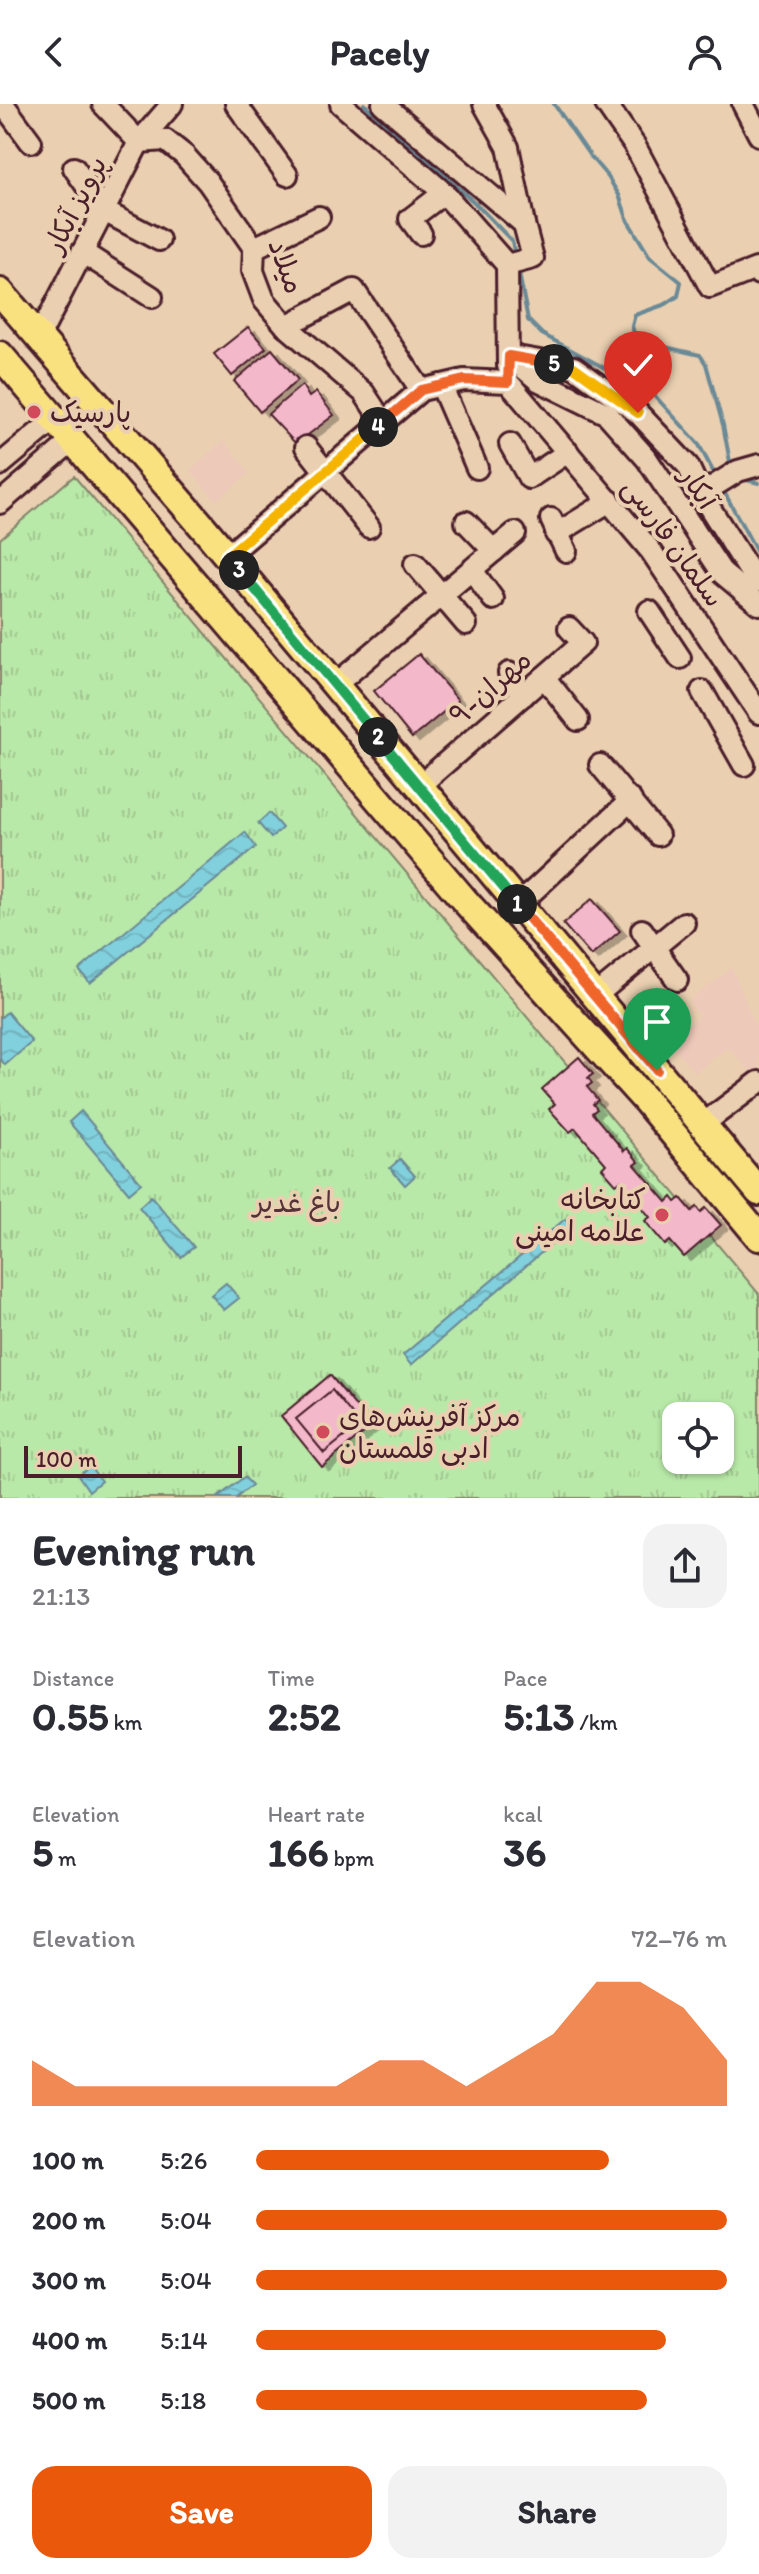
<!DOCTYPE html>
<meta charset="utf-8">
<style>
body{margin:0;font-family:Itim,"Playpen Sans Arabic",sans-serif;background:#f2f2f3;color:#2b2b33;height:100vh;display:flex;flex-direction:column;font-size:30px;white-space:nowrap}
*{box-sizing:border-box;margin:0}
p{font-size:26px;color:#7c7c81}
.icon{flex:none;width:44px;height:44px;fill:none;stroke:currentColor;stroke-width:2;stroke-linecap:round;stroke-linejoin:round}
.map{position:relative;height:1394px;overflow:hidden}
.side{display:flex;flex-direction:column;background:#fff;flex:1}
.side>*{flex:none}
.buttons{position:absolute;left:662px;top:1298px;display:grid;gap:16px}
.buttons a{display:grid;place-items:center;width:72px;height:72px;border-radius:16px;background:#fff;box-shadow:0 2px 6px #0004;font-size:40px}
.scale{position:absolute;left:24px;bottom:20px;width:218px;box-sizing:border-box;padding-left:8px;border:4px solid #4a1f2b;border-top:0;font-size:22px;line-height:28px;white-space:nowrap;color:#4a1f2b;-webkit-text-stroke:6px #ead0b1;paint-order:stroke}
.pin{position:absolute;display:grid;place-items:center;width:68px;height:68px;color:#fff;margin:-82px -34px;border-radius:50% 50% 50% 0;rotate:-45deg;box-shadow:0 0 8px #0007}
.pin .icon{rotate:45deg}
.km{position:absolute;width:40px;height:40px;margin:-20px;border-radius:50%;background:#222;color:#fff;font-size:22px;line-height:40px;text-align:center}
.round{display:grid;place-items:center;flex:none;width:84px;height:84px;border-radius:24px;background:#f2f2f3}
.overview{display:flex;align-items:center;justify-content:space-between;height:136px;padding:0 32px}
h1{font-size:44px;font-weight:700;line-height:60px}
.figures{display:grid;grid-template-columns:repeat(3,1fr);gap:12px;height:136px;padding:8px 32px}
.figures div{display:grid;align-content:center}
.figures b{font-size:40px;font-weight:700}
.figures small{font-size:22px;font-weight:400}
.figures p{font-size:22px}
.chart{height:224px;padding:16px 32px}
.chart p{display:flex;justify-content:space-between}
.chart svg{width:100%;height:144px;margin-top:8px;fill:#ea580c;opacity:.7}
.action{display:flex;gap:16px;margin-top:auto;padding:16px 32px}
.action a{flex:1;height:92px;border-radius:24px;background:#ea580c;color:#fff;font-size:32px;font-weight:700;line-height:92px;text-align:center}
.action a+a{background:#f2f2f3;color:#2b2b33}
ul{padding:0 32px;list-style:none;font-size:26px}
li{display:grid;grid-template-columns:128px 96px 1fr;align-items:center;height:60px}
li i{height:20px;border-radius:10px;background:#ea580c}
header{display:flex;justify-content:space-between;align-items:center;height:104px;padding:0 32px;background:#fff;font-size:36px;font-weight:700}
.map>svg:first-child{display:block}
.built{fill:#edc9b9}
.park{fill:url(#park-tufts);stroke:#82846a;stroke-width:2;fill-rule:evenodd}
.water{fill:url(#water-waves);stroke:#6b8996;stroke-width:2}
.lines{fill:none;stroke-linecap:round;stroke-linejoin:round}
.stream{stroke:#6b8996;stroke-width:4}
.building{fill:#f3b9cb;stroke:#4a1f2b;stroke-width:2;filter:url(#shadow)}
.minor-casing{stroke:#4a1f2b;stroke-width:26}
.major-casing{stroke:#4a1f2b;stroke-width:32}
.minor{stroke:#ead0b1;stroke-width:20}
.major{stroke:#fae180;stroke-width:26}
.split-1-casing{stroke:#fff;stroke-width:16}
.split-2-casing{stroke:#fff;stroke-width:16}
.split-3-casing{stroke:#fff;stroke-width:16}
.split-4-casing{stroke:#fff;stroke-width:16}
.split-5-casing{stroke:#fff;stroke-width:16}
.split-6-casing{stroke:#fff;stroke-width:16}
.split-1{stroke:#f0652b;stroke-width:10}
.split-2{stroke:#22a559;stroke-width:10}
.split-3{stroke:#22a559;stroke-width:10}
.split-4{stroke:#f5b400;stroke-width:10}
.split-5{stroke:#f0652b;stroke-width:10}
.split-6{stroke:#f5b400;stroke-width:10}
.poi-dot{fill:#d1495b;stroke:#ead0b1;stroke-width:3}
.labels{text-anchor:middle;dominant-baseline:central;stroke-width:8;stroke-linejoin:round;paint-order:stroke}
.street-label{font-size:28px;fill:#4a1f2b;stroke:#ead0b1}
.poi-label{font-size:28px;fill:#4a1f2b;stroke:#ead0b1;text-anchor:start}
.park-label{font-size:28px;fill:#553338;stroke:#ead0b1}
</style>
<header><svg class="icon" aria-label="back" viewBox="0 0 24 24"><path d="M15 5l-7 7 7 7"/></svg>Pacely<svg class="icon" aria-label="person" viewBox="0 0 24 24"><circle cx="12" cy="8" r="4"/><path d="M4 21q1-7 8-7t8 7"/></svg></header>
<div class="map">
<svg width="759" height="1394" viewBox="0 0 759 1394">
<defs>
<pattern id="park-tufts" width="24" height="20" patternUnits="userSpaceOnUse" patternTransform="scale(2)"><rect width="24" height="20" fill="#b9e9a8"/><path d="M3 7l-1-3M5 7V3M7 7l1-3M15 17l-1-3M17 17v-4M19 17l1-3" fill="none" stroke="#a1c791"/></pattern>
<pattern id="water-waves" width="16" height="10" patternUnits="userSpaceOnUse" patternTransform="scale(2)"><rect width="16" height="10" fill="#81d0dd"/><path d="M0 5q4-4 8 0t8 0" fill="none" stroke="#71b2be"/></pattern>
<filter id="shadow"><feDropShadow dx="7" dy="4" stdDeviation="0" flood-color="#0004"/></filter>
</defs>
<rect width="100%" height="100%" fill="#ead0b1"/>
<filter id="ink" filterUnits="userSpaceOnUse"><feTurbulence type="fractalNoise" baseFrequency=".0125" numOctaves="2"/><feDisplacementMap in="SourceGraphic" scale="16" xChannelSelector="R" yChannelSelector="G"/><feConvolveMatrix kernelMatrix="1 2 1 2 8 2 1 2 1" color-interpolation-filters="sRGB"/></filter>
<g filter="url(#ink)">
<g class="built">
<path d="M224,336L250,369L216,397L190,366Z"/>
<path d="M732,864L759,930V968L754,971L728,944L695,969L667,937L699,912L689,897Z"/>
</g>
<path class="park" d="M74,372L759,1190V1394H0V435ZM676,1312H720V1356H676Z"/>
<g class="water">
<path d="M269,709L282,724L271,734L258,719Z"/>
<path d="M245,728L256,743L90,879L79,866Z"/>
<path d="M7,908L32,938L5,961L0,955V914Z"/>
<path d="M81,1007L141,1079L129,1089L69,1018Z"/>
<path d="M400,1055L415,1072L405,1081L390,1064Z"/>
<path d="M151,1092L194,1143L181,1153L139,1103Z"/>
<path d="M565,1115L571,1123L411,1261L403,1251Z"/>
<path d="M226,1179L239,1194L224,1206L211,1191Z"/>
<path d="M90,1362L101,1377L89,1387L78,1371Z"/>
<path d="M244,1373L252,1381L236,1394H217Z"/>
</g>
<g class="lines">
<g class="stream">
<path d="M364,0L475,99L512,137L515,152"/>
<path d="M554,0L590,52L608,73L619,91L628,117L650,153L681,178L678,192L666,200L635,211L632,222L634,229L652,240L700,251L706,260L723,321L731,363"/>
<path d="M518,164L528,216L542,230L654,291L698,339L716,373"/>
<path d="M742,375L759,379"/>
<path d="M722,384L759,452"/>
</g>
</g>
<g class="building">
<path d="M248,223L266,244L232,272L214,250Z"/>
<path d="M272,245L298,276L260,308L234,277Z"/>
<path d="M302,281L309,293L316,288L334,311L296,340L268,310Z"/>
<path d="M419,550L458,596L412,634L374,587Z"/>
<path d="M592,795L620,827L591,852L563,820Z"/>
<path d="M579,953L593,970L588,974L592,979L587,983L598,996L593,1000L597,1005L592,1009L624,1047L627,1044L639,1058L635,1061L667,1098L672,1093L676,1098L681,1094L692,1107L697,1103L701,1108L706,1104L721,1121L684,1153L670,1137L665,1141L645,1117L650,1113L620,1077L616,1080L602,1064L606,1060L575,1024L570,1028L549,1005L555,1000L542,985Z"/>
<path d="M330,1271L372,1322L322,1363L281,1312Z"/>
<path d="M332,1286L360,1320L324,1349L296,1315Z"/>
</g>
<g class="lines">
<defs>
<g id="minor">
<path d="M3,0L31,38"/>
<path d="M103,0L139,38L165,36L184,51L208,78L254,144L253,167L264,196L286,222L364,289L383,318"/>
<path d="M236,0L287,71"/>
<path d="M341,0L444,89L507,161L508,262"/>
<path d="M383,0L524,120L533,154L507,161"/>
<path d="M484,0L508,43L524,120"/>
<path d="M606,0L635,42L710,183L756,165L759,170"/>
<path d="M743,0L759,31"/>
<path d="M74,64L104,107L159,136"/>
<path d="M421,130L410,115L444,89"/>
<path d="M254,144L319,113"/>
<path d="M82,148L152,193"/>
<path d="M286,222L354,186L421,286"/>
<path d="M39,233L139,38L172,0"/>
<path d="M509,252L538,276L607,310L647,355L723,470L759,500"/>
<path d="M511,252L574,263L638,309L688,362L701,390L754,474L759,477"/>
<path d="M441,281L477,364"/>
<path d="M510,340L529,374L568,348"/>
<path d="M306,343L369,423"/>
<path d="M0,361L55,315"/>
<path d="M701,390L738,367L759,361"/>
<path d="M0,399L73,336"/>
<path d="M551,415L566,447"/>
<path d="M466,418L494,447"/>
<path d="M556,430L610,397"/>
<path d="M227,452L421,286L464,276L508,278L651,447L759,609"/>
<path d="M415,460L466,520"/>
<path d="M472,466L493,495"/>
<path d="M649,507L680,554"/>
<path d="M509,569L524,591"/>
<path d="M544,573L578,616"/>
<path d="M335,581L515,429"/>
<path d="M702,587L744,661"/>
<path d="M600,661L658,731"/>
<path d="M419,682L583,539L569,524"/>
<path d="M518,801L631,696"/>
<path d="M642,826L677,876"/>
<path d="M595,892L684,819"/>
<path d="M703,1020L759,978"/>
</g>
<g id="major">
<path d="M0,188L203,423L759,1088"/>
<path d="M0,251L465,797L646,997L759,1133"/>
</g>
</defs>
<use href="#minor" class="minor-casing"/>
<use href="#major" class="major-casing"/>
<use href="#minor" class="minor"/>
<use href="#major" class="major"/>
</g>
</g>
<g class="lines" filter="url(#ink)">
<defs>
<path id="split-1" d="M517,800L657,966"/>
<path id="split-2" d="M378,633L517,800"/>
<path id="split-3" d="M239,466L378,633"/>
<path id="split-4" d="M239,466L227,452L378,323"/>
<path id="split-5" d="M378,323L421,286L464,276L508,278L509,252L554,260"/>
<path id="split-6" d="M554,260L574,263L638,309"/>
</defs>
<use href="#split-1" class="split-1-casing"/>
<use href="#split-2" class="split-2-casing"/>
<use href="#split-3" class="split-3-casing"/>
<use href="#split-4" class="split-4-casing"/>
<use href="#split-5" class="split-5-casing"/>
<use href="#split-6" class="split-6-casing"/>
<use href="#split-1" class="split-1"/>
<use href="#split-2" class="split-2"/>
<use href="#split-3" class="split-3"/>
<use href="#split-4" class="split-4"/>
<use href="#split-5" class="split-5"/>
<use href="#split-6" class="split-6"/>
</g>
<g class="poi-dot">
<circle cx="34" cy="308" r="8"/>
<circle cx="662" cy="1111" r="8"/>
<circle cx="323" cy="1328" r="8"/>
</g>
<g class="labels">
<g class="street-label">
<text transform="translate(75 100) rotate(-63)">پرویز آبکار</text>
<text transform="translate(287 162) rotate(70)">میلاد</text>
<text transform="translate(699 384) rotate(57)">آبکار</text>
<text transform="translate(674 438) rotate(54)">سلمان فارسی</text>
<text transform="translate(490 583) rotate(-41)">۹-مهران</text>
</g>
<g class="poi-label">
<text x="50" y="308">پارسیک</text>
<text x="646" y="1095" text-anchor="end">کتابخانه<tspan x="646" dy="32">علامه امینی</tspan></text>
<text x="339" y="1312">مرکز آفرینش‌های<tspan x="339" dy="32">ادبی قلمستان</tspan></text>
</g>
<g class="park-label">
<text x="297" y="1098">باغ غدیر</text>
</g>
</g>
</svg>
<div class="buttons">
<a><svg class="icon" aria-label="locate" viewBox="0 0 24 24"><circle cx="12" cy="12" r="6"/><path d="M12 2v4M12 18v4M2 12h4M18 12h4"/></svg></a>
</div>
<div class="scale">100 m</div>
<div class="pin" style="left:657px;top:966px;background:#1e9e55"><svg class="icon" aria-label="arrive" viewBox="0 0 24 24"><path d="M6 21V4h12l-3 4 3 4H6"/></svg></div>
<div class="pin" style="left:638px;top:309px;background:#d93025"><svg class="icon" aria-label="check" viewBox="0 0 24 24"><path d="M5 12l5 5 9-10"/></svg></div>
<b class="km" style="left:517px;top:800px">1</b>
<b class="km" style="left:378px;top:633px">2</b>
<b class="km" style="left:239px;top:466px">3</b>
<b class="km" style="left:378px;top:323px">4</b>
<b class="km" style="left:554px;top:260px">5</b>
</div>
<section class="side">
<div class="overview"><div><h1>Evening run</h1><p>21:13</p></div><a class="round"><svg class="icon" aria-label="share" viewBox="0 0 24 24"><path d="M12 15V3M7 8l5-5 5 5M5 13v7h14v-7"/></svg></a></div>
<div class="figures">
<div><p>Distance</p><b>0.55<small> km</small></b></div>
<div><p>Time</p><b>2:52</b></div>
<div><p>Pace</p><b>5:13<small> /km</small></b></div>
</div>
<div class="figures">
<div><p>Elevation</p><b>5<small> m</small></b></div>
<div><p>Heart rate</p><b>166<small> bpm</small></b></div>
<div><p>kcal</p><b>36</b></div>
</div>
<div class="chart"><p><span>Elevation</span>72–76 m</p>
<svg viewBox="0 0 160 44" preserveAspectRatio="none"><path d="M0 44V30L10 38L20 38L30 38L40 38L50 38L60 38L70 38L80 30L90 30L100 38L110 30L120 22L130 6L140 6L150 14L160 30V44z"/></svg>
</div>
<ul>
<li><b>100 m</b>5:26<i style="width:75%"></i></li>
<li><b>200 m</b>5:04<i style="width:100%"></i></li>
<li><b>300 m</b>5:04<i style="width:100%"></i></li>
<li><b>400 m</b>5:14<i style="width:87%"></i></li>
<li><b>500 m</b>5:18<i style="width:83%"></i></li>
</ul>
<div class="action"><a>Save</a><a>Share</a></div>
</section>
